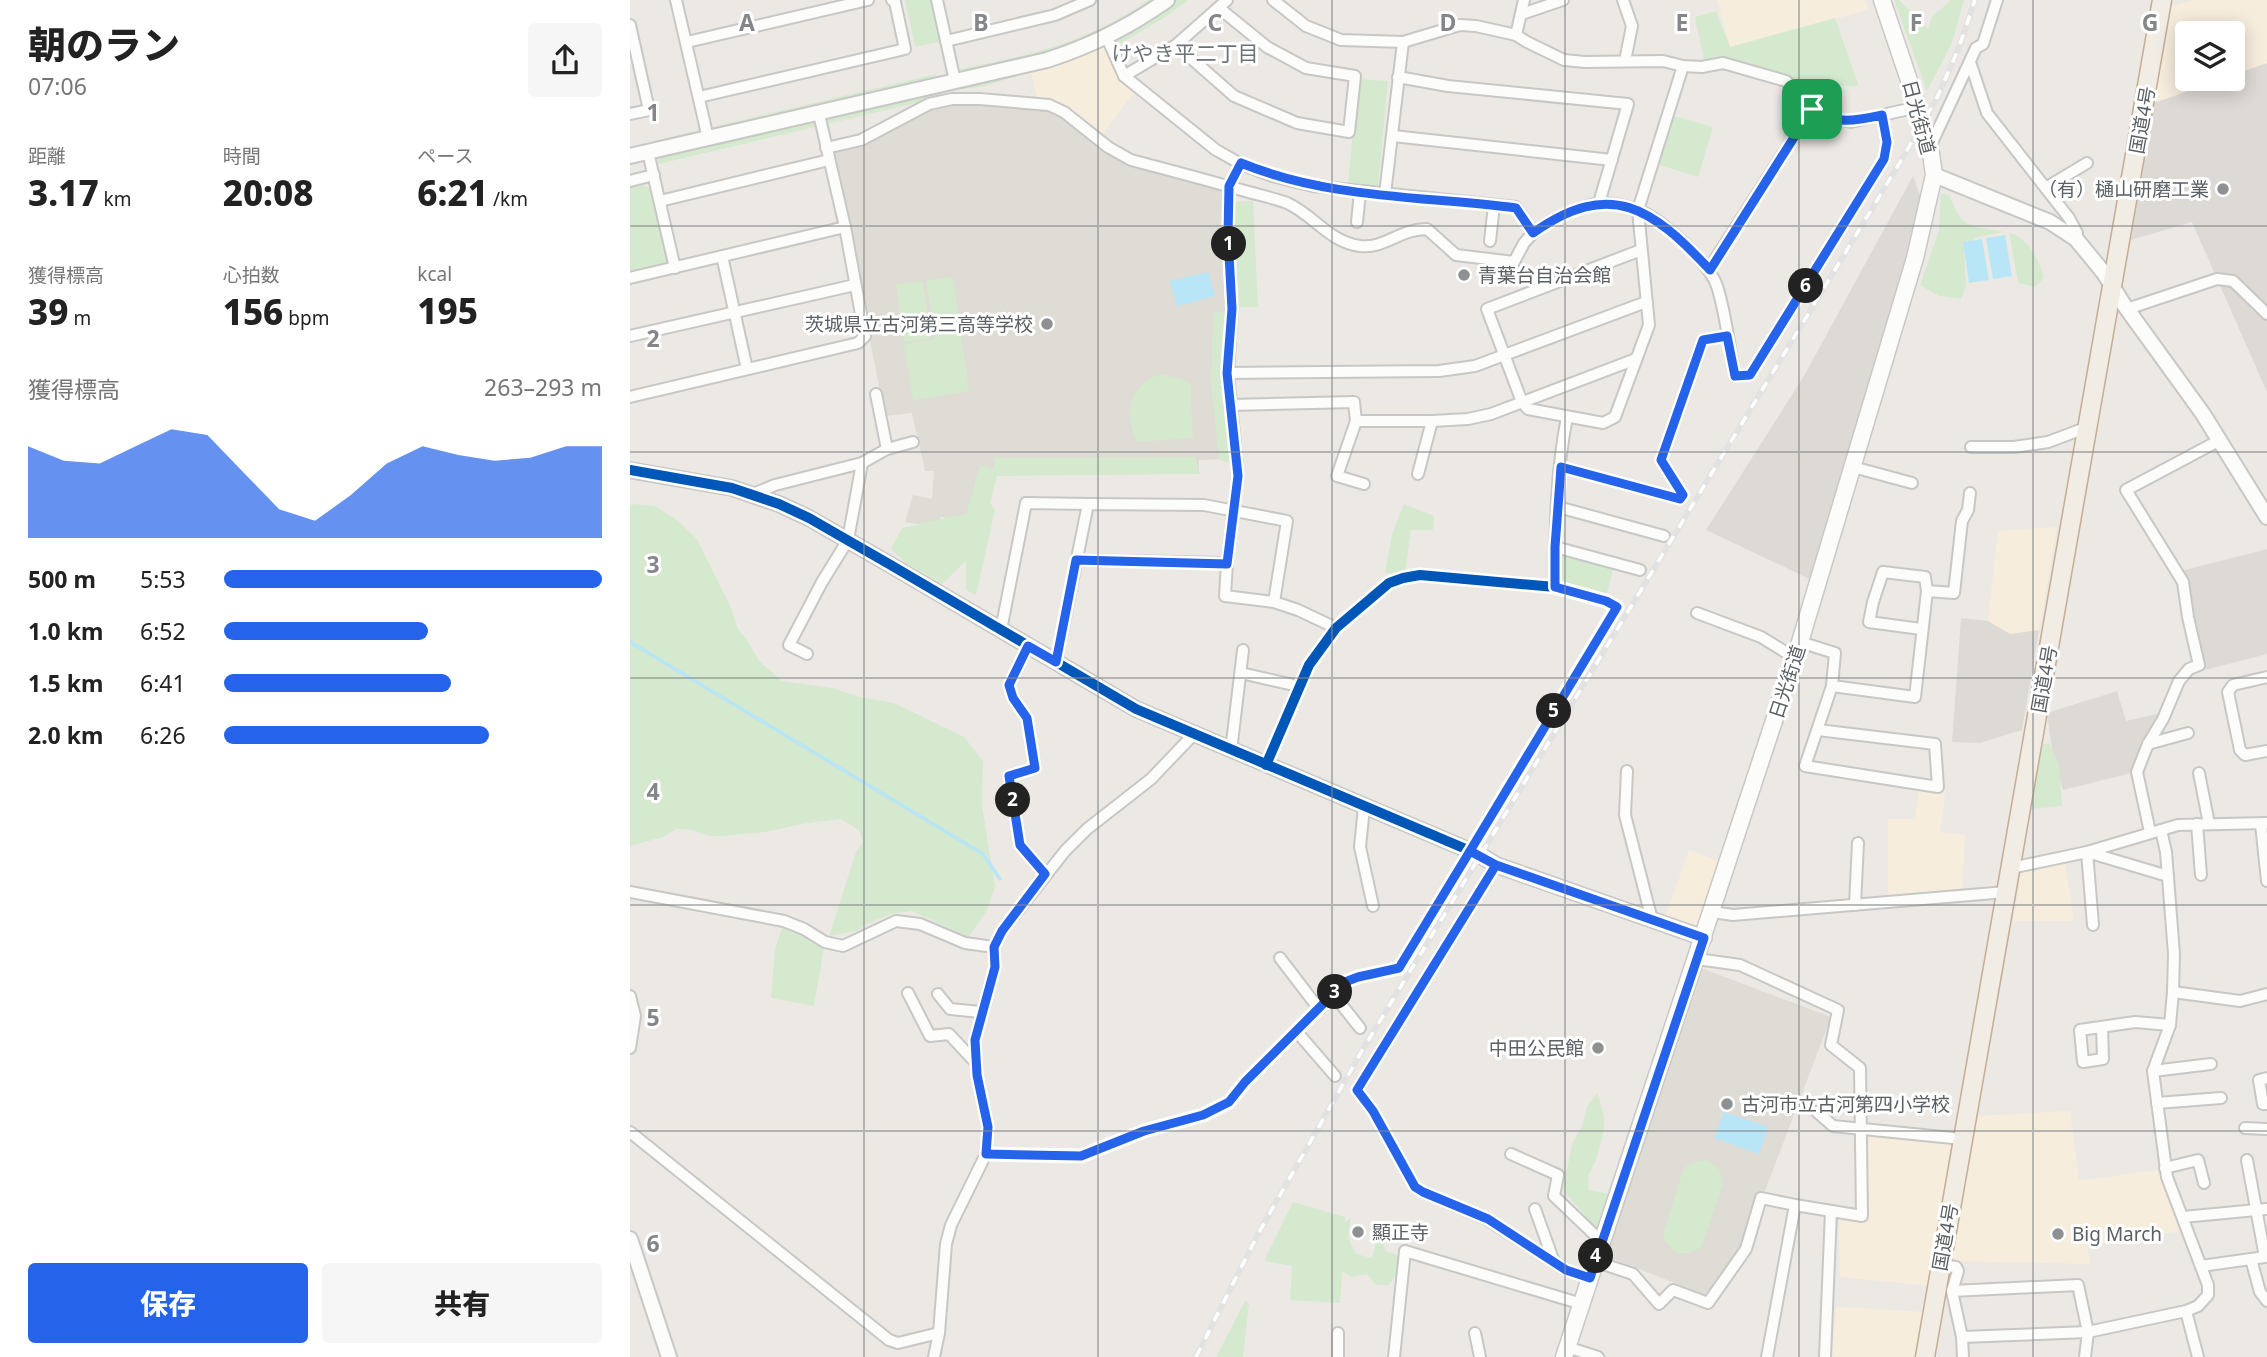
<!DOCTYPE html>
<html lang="ja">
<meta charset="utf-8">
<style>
body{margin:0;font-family:"Noto Sans","Noto Sans JP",sans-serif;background:#f6f6f6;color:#222;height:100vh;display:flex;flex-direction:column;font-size:26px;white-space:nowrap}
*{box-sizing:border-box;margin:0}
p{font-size:23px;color:#767676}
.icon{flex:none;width:38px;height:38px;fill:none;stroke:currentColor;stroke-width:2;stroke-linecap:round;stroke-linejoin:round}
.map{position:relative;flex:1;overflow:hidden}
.drawer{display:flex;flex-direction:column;background:#fff;width:630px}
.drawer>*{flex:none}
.tools{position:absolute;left:1545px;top:21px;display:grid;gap:14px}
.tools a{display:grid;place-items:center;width:70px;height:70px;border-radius:7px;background:#fff;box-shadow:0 4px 18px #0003;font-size:35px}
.pin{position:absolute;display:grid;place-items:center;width:60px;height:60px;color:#fff;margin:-30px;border-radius:14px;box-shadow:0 4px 10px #0006}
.km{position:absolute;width:35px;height:35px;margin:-18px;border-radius:50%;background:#222;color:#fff;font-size:19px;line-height:35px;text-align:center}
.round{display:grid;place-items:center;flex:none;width:74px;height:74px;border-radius:7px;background:#f6f6f6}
.summary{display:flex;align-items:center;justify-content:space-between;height:119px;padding:0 28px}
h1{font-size:38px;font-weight:800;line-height:52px}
.stats{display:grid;grid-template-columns:repeat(3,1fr);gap:10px;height:119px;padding:7px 28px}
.stats div{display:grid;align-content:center}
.stats b{font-size:35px;font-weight:800}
.stats small{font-size:19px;font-weight:400}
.stats p{font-size:19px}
.chart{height:196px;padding:14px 28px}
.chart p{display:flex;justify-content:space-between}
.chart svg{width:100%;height:126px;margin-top:7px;fill:#2563eb;opacity:.7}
.primary-button{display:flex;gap:14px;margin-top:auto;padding:14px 28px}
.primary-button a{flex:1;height:80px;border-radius:7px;background:#2563eb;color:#fff;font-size:28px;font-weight:800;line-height:80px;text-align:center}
.primary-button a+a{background:#f6f6f6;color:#222}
ul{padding:0 28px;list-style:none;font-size:23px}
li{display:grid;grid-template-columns:112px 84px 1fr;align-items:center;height:52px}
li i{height:18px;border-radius:9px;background:#2563eb}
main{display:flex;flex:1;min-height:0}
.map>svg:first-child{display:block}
.commercial{fill:#f6eddd}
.industrial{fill:#dddad6}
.education{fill:#dfdbd5}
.green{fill:#d5e9ce}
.water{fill:#b8e6f7}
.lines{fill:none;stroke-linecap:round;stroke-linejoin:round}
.stream{stroke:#b8e6f7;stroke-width:3.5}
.minor-casing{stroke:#c7c7c6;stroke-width:14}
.tertiary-casing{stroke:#c7c7c6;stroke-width:18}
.secondary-casing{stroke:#c8c8c8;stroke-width:19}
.trunk-casing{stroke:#c4ad92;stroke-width:21}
.minor{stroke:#fcfcfb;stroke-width:10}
.tertiary{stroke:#fcfcfb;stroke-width:14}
.secondary{stroke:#fcfcfb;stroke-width:16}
.trunk{stroke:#f1ece4;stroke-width:18}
.rail-casing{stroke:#e2e2e2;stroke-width:6}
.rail{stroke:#fff;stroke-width:3.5;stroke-dasharray:10;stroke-linecap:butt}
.cycleway-casing{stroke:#fff;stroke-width:15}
.cycleway{stroke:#0057b8;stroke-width:10}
.route-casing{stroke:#fff;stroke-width:14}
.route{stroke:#2563eb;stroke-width:9}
.grid{fill:none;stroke:#848689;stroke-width:2;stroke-opacity:0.55}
.poi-dot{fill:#8e9092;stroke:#fff;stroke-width:2.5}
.labels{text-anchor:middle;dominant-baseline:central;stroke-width:6;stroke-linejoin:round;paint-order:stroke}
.street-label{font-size:19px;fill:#5b6065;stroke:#fff}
.poi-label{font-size:19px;fill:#5b6065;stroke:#fff;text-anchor:start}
.neighbourhood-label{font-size:21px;fill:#6b7377;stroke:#fff}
.grid-label{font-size:23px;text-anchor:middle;font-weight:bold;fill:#848689;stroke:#fff;stroke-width:6;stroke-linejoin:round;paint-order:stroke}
</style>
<main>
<section class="drawer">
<div class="summary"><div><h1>朝のラン</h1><p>07:06</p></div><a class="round"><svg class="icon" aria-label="share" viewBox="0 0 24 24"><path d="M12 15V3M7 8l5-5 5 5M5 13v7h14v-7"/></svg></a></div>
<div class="stats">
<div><p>距離</p><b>3.17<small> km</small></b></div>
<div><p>時間</p><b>20:08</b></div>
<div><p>ペース</p><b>6:21<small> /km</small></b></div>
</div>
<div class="stats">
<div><p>獲得標高</p><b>39<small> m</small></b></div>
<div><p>心拍数</p><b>156<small> bpm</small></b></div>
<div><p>kcal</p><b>195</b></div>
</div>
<div class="chart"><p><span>獲得標高</span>263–293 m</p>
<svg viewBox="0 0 160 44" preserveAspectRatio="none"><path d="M0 44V12L10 17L20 18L30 12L40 6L50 8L60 21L70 34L80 38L90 29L100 18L110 12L120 15L130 17L140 16L150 12L160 12V44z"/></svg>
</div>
<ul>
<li><b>500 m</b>5:53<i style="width:100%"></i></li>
<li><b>1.0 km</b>6:52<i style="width:54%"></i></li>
<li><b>1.5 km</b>6:41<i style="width:60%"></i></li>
<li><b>2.0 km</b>6:26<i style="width:70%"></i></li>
</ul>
<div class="primary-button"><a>保存</a><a>共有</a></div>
</section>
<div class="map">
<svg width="1637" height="1357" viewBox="0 0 1637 1357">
<rect width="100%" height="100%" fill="#ece9e5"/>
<g class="commercial">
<path d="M1087,0H1235L1238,10L1100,47Z"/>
<path d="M1565,0H1637V63L1603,75V33H1558V79H1593L1521,104L1538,7Z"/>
<path d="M476,40L506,90L471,136L425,102L407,97L400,68Z"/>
<path d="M1427,527L1409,630L1380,634L1358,621L1368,531Z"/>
<path d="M1289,789L1315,794L1310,832L1335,835L1332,890L1258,898V819H1285Z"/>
<path d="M1059,850L1095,863L1071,930L1035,918Z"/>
<path d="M1434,858L1444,921H1383L1392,870Z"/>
<path d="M1440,1111L1449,1181L1527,1170L1552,1231L1457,1245L1460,1264L1319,1261L1348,1116Z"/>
<path d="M1234,1134L1320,1141L1321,1144L1302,1286L1210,1277L1209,1220L1237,1222Z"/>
<path d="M1206,1307L1293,1312L1286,1357H1202Z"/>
</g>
<g class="industrial">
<path d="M1637,63V392L1562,222L1501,240L1521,104L1593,79H1603V75Z"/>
<path d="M1283,176L1291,198L1290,236L1184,581L1076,530L1174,376Z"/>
<path d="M1637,549V654L1571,671L1551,571Z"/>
<path d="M1331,618L1358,621L1380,634L1409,630L1392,730L1350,743L1322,742Z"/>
<path d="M1487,691L1496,721L1536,712L1505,772L1433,790L1422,751L1417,713Z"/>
</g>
<g class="education">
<path d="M332,103L395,106L417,109L435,119L472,149L596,190L598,311L593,382L601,459L569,460V470H356L336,522L311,517L308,528L275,522L283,495L302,499L304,471H295L282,413L255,416L205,165V151L303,108Z"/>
<path d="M1071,968L1201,1017L1135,1191L1109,1249L1075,1295L976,1256Z"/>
</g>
<g class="green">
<path d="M275,0H300L309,42L285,47Z"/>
<path d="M518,0H558L537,16L488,45L468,37L395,62L386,76L352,87L333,89L330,69C400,55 458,43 518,0Z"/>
<path d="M1264,0H1269L1298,29L1302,17L1321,0H1334L1322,43L1297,91Z"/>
<path d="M1086,11L1100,47L1205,18L1229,86L1193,85L1184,102L1155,74L1096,58L1074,60L1065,17Z"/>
<path d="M306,74L311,97L29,164L24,141Z"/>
<path d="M728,79L758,81L748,187L718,184Z"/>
<path d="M1041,115L1083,127L1068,177L1026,164Z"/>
<path d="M10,184L22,189L39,265L0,273V187Z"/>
<path d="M1311,193L1320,196C1332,231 1342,225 1374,232L1347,237L1334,247L1336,285L1331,299L1309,296L1290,285L1309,230Z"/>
<path d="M623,201L628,307H606L602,202Z"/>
<path d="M1379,232C1401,241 1407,257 1414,278L1405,287L1388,283Z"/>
<path d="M323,277L339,391L283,400L274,344L305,339L296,281Z"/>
<path d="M293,281L301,338L274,342L266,285Z"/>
<path d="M598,311L593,365L601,463L589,460L581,384L583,312Z"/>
<path d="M531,374L553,379L560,383L563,438L507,442C493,415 499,383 531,374Z"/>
<path d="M565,457L570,474L367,476L360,503L365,510L346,595L336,590V561L312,584L276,563L261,549L272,528L334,514L336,515L350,465L364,469V458Z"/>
<path d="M4,504L25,506L47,520L67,539L101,608L108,629L117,640L129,661L152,681L202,688L230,697L264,703L334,737L353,761L352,805L365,887L356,912L339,937L282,911L261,914L239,923L226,931L199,936L226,852L233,842L229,830L211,819L178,823L135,832L92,836H79L63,830L46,829L33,837L0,846V506Z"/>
<path d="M774,504L804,516L803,530H781L775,574L755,573L762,535Z"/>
<path d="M928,550L984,567L976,597L927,586Z"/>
<path d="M1419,743L1429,766L1432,806L1400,809L1410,745Z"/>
<path d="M154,921L195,942L184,1006L141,998L145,950Z"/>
<path d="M967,1093C978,1120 975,1132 966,1159C960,1176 957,1169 959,1190L980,1194L968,1230L933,1190L942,1144L952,1126L957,1107Z"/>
<path d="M1076,1160L1089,1169L1093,1184L1071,1248L1058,1253H1047L1034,1240V1231L1053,1170L1059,1164Z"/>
<path d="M663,1202L715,1217V1222L721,1218L718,1237L726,1254L742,1258L746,1243L753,1242L755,1251L765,1254L770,1258C768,1270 767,1277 758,1285H746L737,1274L721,1277L712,1271L710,1303L660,1300L662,1266L634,1261Z"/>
<path d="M615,1301L619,1303L613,1357H586Z"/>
</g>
<g class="water">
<path d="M1375,235L1382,276L1363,279L1356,238Z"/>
<path d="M1352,239L1359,280L1339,283L1333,242Z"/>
<path d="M578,272L585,296L547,306L540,281Z"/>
<path d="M1094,1112L1138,1127L1129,1154L1084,1138Z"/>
</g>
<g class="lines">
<path class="stream" d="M0,642L353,854L370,879"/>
<defs>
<g id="minor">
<path d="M46,0L78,138"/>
<path d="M307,0L325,81"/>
<path d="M643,0L676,26L711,40L773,42L830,25L846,26L886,35L897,42L934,60L955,62L1033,61L1053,66L1072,67L1093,63L1156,81L1189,115L1221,122L1288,107"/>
<path d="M993,0L1002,26L995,61"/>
<path d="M892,14L933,0"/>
<path d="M0,25L19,110L0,114"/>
<path d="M886,35L894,0"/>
<path d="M477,38L494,76L586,150L611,164L642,176L683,186L886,207L903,233C923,218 944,208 969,203L998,104L818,86L768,77"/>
<path d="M316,41L425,15L460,0"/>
<path d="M57,42L238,0"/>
<path d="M546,45L604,96L667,123L719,132L725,76L676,68L637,47L589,8"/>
<path d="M1340,62L1357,113L1439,218L1447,233L1446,239"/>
<path d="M494,76L546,45L597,0"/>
<path d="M69,97L275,49L265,2L262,0"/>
<path d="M763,136L982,160"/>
<path d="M1300,147L1346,48L1353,44L1367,0"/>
<path d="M196,148L231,140L299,104L322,99H350L419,105L434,112L478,147L501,160C539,170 577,180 615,191C629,195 644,198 657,203C684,215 699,242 730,246C755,249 769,229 797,229L826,255L884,262L894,243L903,233"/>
<path d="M18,152L45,268"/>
<path d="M0,181L24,175"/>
<path d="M1417,187L1457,163"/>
<path d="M755,194L773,42"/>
<path d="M30,201L199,160"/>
<path d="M969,203C984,203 997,206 1010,211C1033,220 1079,263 1087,286C1096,314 1099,347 1105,376L1120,375L1254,159L1257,142L1252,115"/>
<path d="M727,222L730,192"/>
<path d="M860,241L864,205"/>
<path d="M1011,250L857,309L892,402L898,409L973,423L985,417L1019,325L1008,210L1053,66"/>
<path d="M92,256L117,369"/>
<path d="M1079,269L1182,109"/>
<path d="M0,278L215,227"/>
<path d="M1497,309L1587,279L1603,281L1637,314"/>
<path d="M0,336L225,285"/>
<path d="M598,373L602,309L598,236L599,186L611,164"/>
<path d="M246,394L257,449"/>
<path d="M0,397L228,343L235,336L215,227L189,114"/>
<path d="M600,405L724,402L726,421H802L838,419L861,414L1006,359"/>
<path d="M726,421L707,476L734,484"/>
<path d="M1341,447H1384L1418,442L1458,427"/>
<path d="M931,467L1050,499L1053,495L1031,460L1073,340L1097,336"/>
<path d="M1223,467L1282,483"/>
<path d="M788,474L802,421"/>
<path d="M123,494L145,485L232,463"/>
<path d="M928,507L1034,536"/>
<path d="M925,547L1010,570"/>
<path d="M446,560L597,563"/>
<path d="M925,587C925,531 926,472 937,417"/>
<path d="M1067,613L1131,637L1165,658"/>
<path d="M706,628L668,610L644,602L595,596L597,563L608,476L598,373L809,371L845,366L1016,302"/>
<path d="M1291,629L1239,622L1243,602L1253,572L1295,577L1297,591"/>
<path d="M371,630L396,503L458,504"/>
<path d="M1170,642L1205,653L1202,686L1285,697L1297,591L1324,593L1332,521L1338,510L1340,493"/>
<path d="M398,646L379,685L383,698L397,718L405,768L379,776L390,845L415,874"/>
<path d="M177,654L159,645L192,582L218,540L232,463L257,449L283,442"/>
<path d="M426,662L458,504L574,505L657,521L644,602"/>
<path d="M611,673L668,686"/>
<path d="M1637,677L1603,685L1598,692L1610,750L1615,755L1637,751"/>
<path d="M1188,730L1305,744L1308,787L1175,766L1202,686"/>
<path d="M1518,744L1558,733"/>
<path d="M601,751L613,650"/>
<path d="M997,771L995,815L1022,920"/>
<path d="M1569,773L1579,824"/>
<path d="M734,807L730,847L743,906"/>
<path d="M1567,824L1571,875"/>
<path d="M1631,824L1637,881"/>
<path d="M1520,832L1507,772L1518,744L1533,719L1549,681L1559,669L1569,665L1558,617L1553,582L1496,490L1590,440"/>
<path d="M866,865L727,1090L743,1111L785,1187L793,1192L857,1219L936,1270L960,1278"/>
<path d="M1381,868L1457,852L1548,825L1637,823"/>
<path d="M0,892L154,921L174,929L195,942L213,946L266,921L290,924L335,943L364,947"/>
<path d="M1225,905L1228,843"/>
<path d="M1082,912L1103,915L1376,892"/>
<path d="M1463,925L1457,852L1538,876"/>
<path d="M650,958L689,1009"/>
<path d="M1067,959L1110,965L1208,1010L1201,1045L1230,1068L1232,1216L1165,1205L1137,1357"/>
<path d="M1543,992L1610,1001L1637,994"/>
<path d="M278,993L300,1036L319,1034L346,1063"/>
<path d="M308,994L320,1009L351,1012"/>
<path d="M703,994L730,1028"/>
<path d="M0,996L5,1016L0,1048"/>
<path d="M1472,1027L1473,1059L1453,1062L1450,1030L1505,1022L1540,1025"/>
<path d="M667,1032L705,1076"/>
<path d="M1523,1071L1581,1064"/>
<path d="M1637,1078L1629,1080L1633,1104H1637"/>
<path d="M1527,1103L1591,1098"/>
<path d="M1187,1112L1203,1126L1333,1139"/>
<path d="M1615,1128L1637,1129"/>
<path d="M0,1132L259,1340L268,1343L309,1333"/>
<path d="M356,1154L451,1156L514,1131L573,1115L599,1102L615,1082L715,982L728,977L770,968L987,607L976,601L925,587L790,575L773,578L759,583L706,628L679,665L636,765"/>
<path d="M881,1154L928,1175L924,1196L971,1241"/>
<path d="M1535,1168L1568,1160L1574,1183"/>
<path d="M905,1209L924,1262"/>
<path d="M1553,1217L1637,1209"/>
<path d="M1621,1259L1630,1292L1637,1301"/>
<path d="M964,1261L1003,1274L1029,1304L1043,1290L1078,1303L1116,1249L1131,1198L1165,1205"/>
<path d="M1310,1265L1326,1267L1328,1271L1322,1291L1332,1337L1458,1332L1556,1311L1568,1306L1578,1295V1285L1537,1177L1523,1071L1540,1025L1543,992L1544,954L1536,852L1531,830"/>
<path d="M1571,1266L1635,1257L1617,1160"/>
<path d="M1322,1291L1448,1285L1458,1332L1455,1357"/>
<path d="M1556,1311L1568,1357"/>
<path d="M845,1333L850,1357"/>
<path d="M1332,1337L1333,1357"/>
<path d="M937,1347L968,1357"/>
<path d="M304,1357L309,1333L316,1244L321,1225L356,1154L358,1127L347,1075L345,1040L365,967L364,947L372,931L435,851L457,829L521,779L563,735"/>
<path d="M708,1357V1333"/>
<path d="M764,1357L775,1251L952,1304"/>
<path d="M1195,1357L1201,1211"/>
</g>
<g id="tertiary">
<path d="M0,156L417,60C461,46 499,27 537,0"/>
<path d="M1304,175L1420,222L1446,239L1474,273L1492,302L1573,414L1637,517"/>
<path d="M0,470L102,488L149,504L179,518L259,564L506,709L850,855L866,865L1074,938"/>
<path d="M0,1239L39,1357"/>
</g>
<path id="secondary" d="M934,1357L1170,642L1285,258L1304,175L1300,147L1288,107L1252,0"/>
<path id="trunk" d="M1295,1357L1532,0"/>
</defs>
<use href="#minor" class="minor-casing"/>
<use href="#tertiary" class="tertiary-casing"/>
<use href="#secondary" class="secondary-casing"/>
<use href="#trunk" class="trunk-casing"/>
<use href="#minor" class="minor"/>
<use href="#tertiary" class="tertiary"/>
<use href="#secondary" class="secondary"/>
<use href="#trunk" class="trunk"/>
<defs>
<path id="rail" d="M566,1357L628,1234L733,1049L1269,164L1306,100L1328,50L1345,0"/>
</defs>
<use href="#rail" class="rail-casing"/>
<use href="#rail" class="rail"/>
<defs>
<g id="cycleway">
<path d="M0,470L102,488L149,504L179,518L259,564L506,709L850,855L866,865L1074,938"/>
<path d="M356,1154L451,1156L514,1131L573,1115L599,1102L615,1082L715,982L728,977L770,968L987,607L976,601L925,587L790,575L773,578L759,583L706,628L679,665L636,765"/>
</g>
</defs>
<use href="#cycleway" class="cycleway-casing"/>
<use href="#cycleway" class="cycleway"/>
</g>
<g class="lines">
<defs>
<path id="route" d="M1182,109L1080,270C1022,208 981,178 903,233L886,208C793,196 699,199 611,163L599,186L598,236L602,309L597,373L608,476L597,564L446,560L426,662L398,646L379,685L383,698L397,718L405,768L379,776L390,845L415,874L372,931L364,947L365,967L345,1040L347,1075L358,1127L356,1154L451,1156L514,1131L573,1115L599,1102L615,1082L715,982L728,977L769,968L840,851L866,865L1074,938L960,1278L936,1270L858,1219L793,1192L785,1187L743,1111L727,1090L866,865L840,851L987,607L976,601L925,587V547L931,467L1050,499L1053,495L1031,460L1073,340L1097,336L1105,376L1120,375L1254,159L1257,142L1252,115C1229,120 1202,126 1182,109"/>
</defs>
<use href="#route" class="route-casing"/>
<use href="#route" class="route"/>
</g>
<path class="grid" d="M234,0V1357M468,0V1357M702,0V1357M935,0V1357M1169,0V1357M1403,0V1357M0,226H1637M0,452H1637M0,678H1637M0,905H1637M0,1131H1637"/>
<g class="poi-dot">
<circle cx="1593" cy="189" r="7"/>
<circle cx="834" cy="275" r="7"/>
<circle cx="417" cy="324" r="7"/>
<circle cx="968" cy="1048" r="7"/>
<circle cx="1097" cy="1104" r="7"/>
<circle cx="728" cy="1232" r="7"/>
<circle cx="1428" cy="1234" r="7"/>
</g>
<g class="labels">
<g class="street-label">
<text transform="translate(1289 117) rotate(75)">日光街道</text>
<text transform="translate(1512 120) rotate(-80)">国道4号</text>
<text transform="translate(1414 679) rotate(-80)">国道4号</text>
<text transform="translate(1157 682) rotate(-72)">日光街道</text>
<text transform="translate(1315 1237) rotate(-80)">国道4号</text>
</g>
<g class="poi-label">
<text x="1579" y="189" text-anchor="end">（有）樋山研磨工業</text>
<text x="848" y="275">青葉台自治会館</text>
<text x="403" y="324" text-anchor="end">茨城県立古河第三高等学校</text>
<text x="954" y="1048" text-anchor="end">中田公民館</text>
<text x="1111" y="1104">古河市立古河第四小学校</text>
<text x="742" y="1232">顯正寺</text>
<text x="1442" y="1234">Big March</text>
</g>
<g class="neighbourhood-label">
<text x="555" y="53">けやき平二丁目</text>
</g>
</g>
<g class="grid-label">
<text x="117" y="31">A</text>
<text x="351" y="31">B</text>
<text x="585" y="31">C</text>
<text x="818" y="31">D</text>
<text x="1052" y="31">E</text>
<text x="1286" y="31">F</text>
<text x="1520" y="31">G</text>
<text x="23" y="121">1</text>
<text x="23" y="347">2</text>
<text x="23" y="573">3</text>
<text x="23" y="800">4</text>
<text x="23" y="1026">5</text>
<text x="23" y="1252">6</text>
</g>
</svg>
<div class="tools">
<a><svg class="icon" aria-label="layers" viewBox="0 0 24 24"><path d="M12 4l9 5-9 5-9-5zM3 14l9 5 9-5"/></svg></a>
</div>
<div class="pin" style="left:1182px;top:109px;background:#1e9e55"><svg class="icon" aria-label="arrive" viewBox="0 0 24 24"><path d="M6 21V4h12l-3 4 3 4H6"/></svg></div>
<b class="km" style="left:599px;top:244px">1</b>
<b class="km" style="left:383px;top:800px">2</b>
<b class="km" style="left:705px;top:992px">3</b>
<b class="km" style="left:966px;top:1256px">4</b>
<b class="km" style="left:924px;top:711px">5</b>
<b class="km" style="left:1176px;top:286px">6</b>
</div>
</main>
